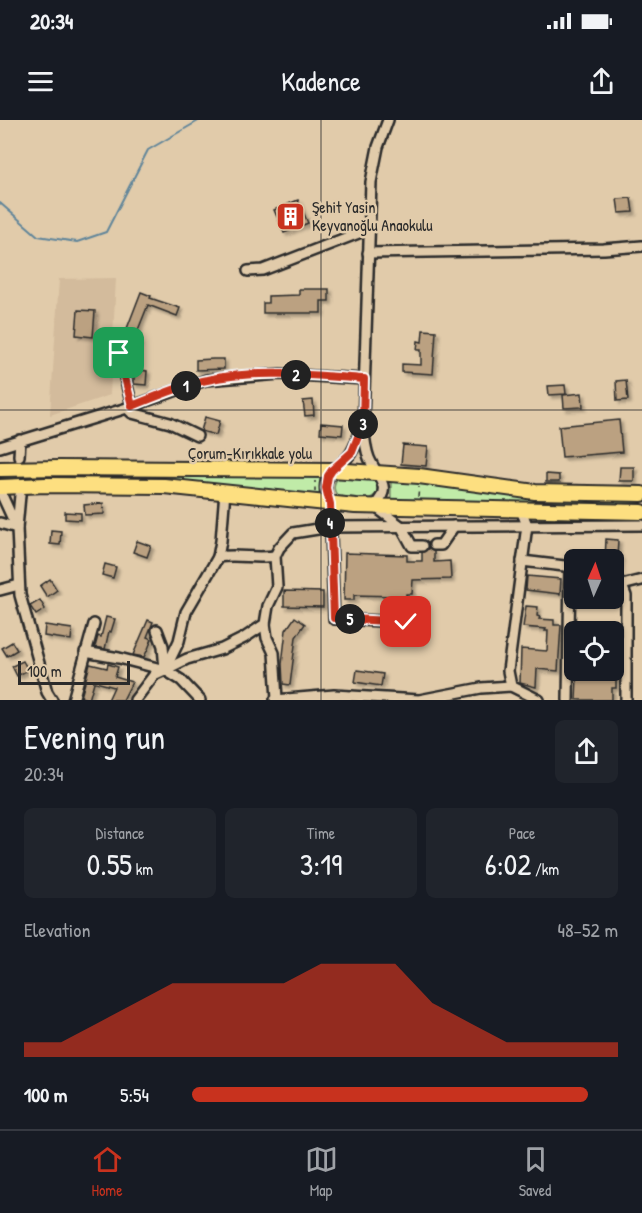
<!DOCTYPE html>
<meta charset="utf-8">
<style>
body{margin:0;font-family:"Patrick Hand",sans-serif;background:#20242c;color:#f1f3f6;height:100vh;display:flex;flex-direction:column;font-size:22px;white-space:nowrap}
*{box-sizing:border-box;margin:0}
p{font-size:20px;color:#9ea1a6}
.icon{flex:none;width:33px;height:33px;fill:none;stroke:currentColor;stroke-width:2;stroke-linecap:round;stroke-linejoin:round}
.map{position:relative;height:580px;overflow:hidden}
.drawer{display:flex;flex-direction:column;background:#171b24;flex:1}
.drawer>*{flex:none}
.needle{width:39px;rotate:3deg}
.fabs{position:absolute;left:564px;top:429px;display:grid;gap:12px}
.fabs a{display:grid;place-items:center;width:60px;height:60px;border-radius:9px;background:#171b24;box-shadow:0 2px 4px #0004;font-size:30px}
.scale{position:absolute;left:18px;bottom:15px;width:112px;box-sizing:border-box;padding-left:6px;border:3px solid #2b2b2b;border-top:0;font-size:16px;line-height:21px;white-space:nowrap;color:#2b2b2b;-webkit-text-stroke:4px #e1cbaa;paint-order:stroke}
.pin{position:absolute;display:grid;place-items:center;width:51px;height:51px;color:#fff;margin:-26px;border-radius:12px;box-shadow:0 3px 9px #0006}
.km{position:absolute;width:30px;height:30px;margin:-15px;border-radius:50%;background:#222;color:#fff;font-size:16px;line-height:30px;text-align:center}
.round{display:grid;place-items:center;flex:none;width:63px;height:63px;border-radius:9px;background:#20242c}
.headline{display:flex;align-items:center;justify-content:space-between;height:102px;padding:0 24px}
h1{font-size:33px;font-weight:600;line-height:45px}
.metrics{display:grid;grid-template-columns:repeat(3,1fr);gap:9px;height:102px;padding:6px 24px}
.metrics div{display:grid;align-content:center;border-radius:9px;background:#20242c;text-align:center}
.metrics b{font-size:30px;font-weight:600}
.metrics small{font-size:16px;font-weight:400}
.metrics p{font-size:16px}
.chart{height:168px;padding:12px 24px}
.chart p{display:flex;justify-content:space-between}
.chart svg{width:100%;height:108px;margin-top:6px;fill:#c8321e;opacity:.7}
ul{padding:0 24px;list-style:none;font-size:20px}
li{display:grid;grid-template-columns:96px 72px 1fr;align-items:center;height:45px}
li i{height:15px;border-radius:8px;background:#c8321e}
.status{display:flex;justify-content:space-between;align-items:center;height:42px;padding:0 30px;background:#171b24;direction:ltr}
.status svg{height:16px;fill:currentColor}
header{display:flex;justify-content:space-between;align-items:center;height:78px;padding:0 24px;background:#171b24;font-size:27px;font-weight:600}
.tabs{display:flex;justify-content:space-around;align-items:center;height:84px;border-top:2px solid #363941;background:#171b24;font-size:16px;color:#9ea1a6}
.tabs a{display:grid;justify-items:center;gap:3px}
.tabs .active{color:#c8321e}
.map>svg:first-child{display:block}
.built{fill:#d3bb9c}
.green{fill:#c0eba8;stroke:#768b6a;stroke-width:1.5}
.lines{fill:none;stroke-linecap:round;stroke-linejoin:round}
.stream{stroke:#60859a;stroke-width:2}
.building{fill:#bba181;stroke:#2b2b2b;stroke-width:1.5;filter:url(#shadow)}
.minor-casing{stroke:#2b2b2b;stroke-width:14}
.highway-casing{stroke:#2b2b2b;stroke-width:18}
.path{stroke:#2b2b2b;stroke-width:1.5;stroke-dasharray:4.5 4.5;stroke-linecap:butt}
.minor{stroke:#e1cbaa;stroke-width:9}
.highway{stroke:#fddf80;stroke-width:14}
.route-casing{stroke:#fff;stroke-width:12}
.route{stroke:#c8321e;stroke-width:8}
.grid{fill:none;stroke:#2b2b2b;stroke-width:1.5;stroke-opacity:0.55}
.labels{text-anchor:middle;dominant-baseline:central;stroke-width:5;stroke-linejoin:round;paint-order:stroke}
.poi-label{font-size:16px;fill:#2b2b2b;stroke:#e1cbaa;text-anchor:start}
.street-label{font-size:16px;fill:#2b2b2b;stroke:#e1cbaa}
</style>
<div class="status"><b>20:34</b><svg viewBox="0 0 49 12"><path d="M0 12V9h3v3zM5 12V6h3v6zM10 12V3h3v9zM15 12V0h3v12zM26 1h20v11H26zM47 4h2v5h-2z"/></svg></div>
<header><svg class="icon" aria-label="menu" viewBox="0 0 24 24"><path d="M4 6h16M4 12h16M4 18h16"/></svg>Kadence<svg class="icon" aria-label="share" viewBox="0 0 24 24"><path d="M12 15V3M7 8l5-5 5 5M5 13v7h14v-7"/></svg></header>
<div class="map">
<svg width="642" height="580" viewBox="0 0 642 580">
<defs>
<filter id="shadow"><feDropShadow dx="3" dy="3" stdDeviation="1.5" flood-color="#0004"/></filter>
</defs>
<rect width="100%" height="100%" fill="#e1cbaa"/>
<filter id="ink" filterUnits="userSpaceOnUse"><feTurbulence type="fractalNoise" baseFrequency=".0167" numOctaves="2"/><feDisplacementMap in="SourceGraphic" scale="12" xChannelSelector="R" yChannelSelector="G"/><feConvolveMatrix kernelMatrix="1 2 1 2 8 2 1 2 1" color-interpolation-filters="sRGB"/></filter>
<g filter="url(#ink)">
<path class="built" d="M116,158L110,275L50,295L59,159Z"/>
<g class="green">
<path d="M51,354L320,357L319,375L188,361L0,360V355Z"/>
<path d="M342,357L374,360L377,367V374L369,379L338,376C332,370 333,359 342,357Z"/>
<path d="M391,360L511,375L642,379V386L391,380Z"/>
</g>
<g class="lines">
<path class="stream" d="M0,83L38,116L77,122L106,112L148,30L200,0"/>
</g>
<g class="building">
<path d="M631,78L633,92L619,93L617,79Z"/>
<path d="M298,80L308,103L284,113L274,90Z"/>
<path d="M299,169H329V181H321V193H263V183H268V176L299,175Z"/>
<path d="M141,172L151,176L150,178L180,188L177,196L148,185L134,220L139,221L134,235L126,232L123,228L129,212L126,211Z"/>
<path d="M78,190L95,191L93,217L76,215Z"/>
<path d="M423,210L436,211L433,254L402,252V244L421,245V230H417L418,221L422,222Z"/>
<path d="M213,239H224V249L196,250V240Z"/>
<path d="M134,249L147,251L146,265L134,264Z"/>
<path d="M626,260L628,280L617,281L616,261Z"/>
<path d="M565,265L566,274L549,275L548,266Z"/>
<path d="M582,273L583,287L564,288L563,275Z"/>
<path d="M313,280L314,295L305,296L303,281Z"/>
<path d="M205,297L220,301L216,315L201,311Z"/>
<path d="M619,300L622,332L562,337L559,306Z"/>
<path d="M321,303L343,305L342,315L320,313Z"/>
<path d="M403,325L428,327L426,346L401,344Z"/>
<path d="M620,347H634V361H619Z"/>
<path d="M546,354L559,355V362H546Z"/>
<path d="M103,383L104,394L85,395L84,385Z"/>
<path d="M65,392L81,393V400L65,399Z"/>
<path d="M51,410L61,411L60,425L50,424Z"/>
<path d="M606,419L618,420L617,438H620L619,447H614V440H605Z"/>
<path d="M137,421L151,426L147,437L133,432Z"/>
<path d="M428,428L434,432V442L450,441L451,459L413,460L412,474H406V482H398V476L354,475V480H344L345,433L407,435V441H422V433Z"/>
<path d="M105,444L116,447L113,458L102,455Z"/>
<path d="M527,456L561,459L560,474L526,470Z"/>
<path d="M50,459L57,470L47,477L40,466Z"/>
<path d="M284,471L323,472V487L284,486Z"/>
<path d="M40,480L45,489L36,495L30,486Z"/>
<path d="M526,486L538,487L537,496L540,497L539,499L554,500V505H561L558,551L537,549L536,567L520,563L521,529L547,531L548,511H545L546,509L523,507Z"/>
<path d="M106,497L115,499L111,512L109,511L105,529L95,527L98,516L101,517Z"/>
<path d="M295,497L305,504L296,517L290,565L283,564L282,544L286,510Z"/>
<path d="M148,500L153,502L147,517L152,519L148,529L144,537L133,535Z"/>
<path d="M578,501L613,502L612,512H578Z"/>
<path d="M45,505L72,509L71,520L44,516Z"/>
<path d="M12,522L17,530L7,536L2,528Z"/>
<path d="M23,541L28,550L17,556L12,546Z"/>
<path d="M90,544L107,548L108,544L118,547L115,557L132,562L123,580H108L114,567L96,562H94L89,580L81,577Z"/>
<path d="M357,550L383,554L381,566L355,562Z"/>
<path d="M599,555L616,556V568H612V580H576L577,556Z"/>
</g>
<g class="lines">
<defs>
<g id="minor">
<path d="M388,0L378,27L371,62L363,304C364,315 365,328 369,338C377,357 394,367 374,386L401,406L412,426H422"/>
<path d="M368,133L604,129L642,126"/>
<path d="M248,151L263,150L369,109"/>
<path d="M119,233L132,286"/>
<path d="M127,288L132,293L170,303L197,316"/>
<path d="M362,306C359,315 356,325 351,333C338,352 316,354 330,384L334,499L406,502"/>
<path d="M0,327L127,288L206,260L280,254L364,259"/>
<path d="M19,336L20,320"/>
<path d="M0,371L17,408L20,475L47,572L52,580"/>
<path d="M521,390L527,405L508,551L511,566L539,580"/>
<path d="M0,403L17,408L20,375"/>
<path d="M434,425H441L454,406"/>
<path d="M218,437L221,421L225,371"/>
<path d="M522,441L573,447"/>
<path d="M614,456L622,465L626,476V580"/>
<path d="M622,465L642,460"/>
<path d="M0,470L19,465"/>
<path d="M265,504L267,518L274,533L277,579"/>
<path d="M157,510L163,526L165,550L181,560L200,580"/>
<path d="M85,532L119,538L165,550L187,539L222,529L244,518L265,504L268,486L277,467L275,436L279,428L293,413L330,407L642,405"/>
<path d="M73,580L94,504"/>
<path d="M135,580L154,555L165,550L179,521L186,492L218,437C237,434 256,439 275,436"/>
<path d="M275,580L334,575L419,580L481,568L511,566"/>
<path d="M568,580L570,447"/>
</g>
<g id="highway">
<path d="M0,349L60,348L332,350L419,356L535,372L642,374"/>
<path d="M0,367L46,365L164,366L355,386L642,392"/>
</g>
</defs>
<use href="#minor" class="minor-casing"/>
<use href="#highway" class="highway-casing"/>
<g class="path">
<path d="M315,372V361"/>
<path d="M418,377L419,367"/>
</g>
<use href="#minor" class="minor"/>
<use href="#highway" class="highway"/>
</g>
</g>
<g class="lines" filter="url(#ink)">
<defs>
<path id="route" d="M119,233L132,286C156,277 181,265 207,260C258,249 313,255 364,259L363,304L352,332L332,350L328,356L326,368L330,384L334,498L406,502"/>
</defs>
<use href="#route" class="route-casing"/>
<use href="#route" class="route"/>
</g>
<path class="grid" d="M321,0V580M0,290H642"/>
<defs>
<symbol id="building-square" viewBox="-11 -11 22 22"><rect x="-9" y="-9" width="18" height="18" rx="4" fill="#c8321e" stroke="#e1cbaa"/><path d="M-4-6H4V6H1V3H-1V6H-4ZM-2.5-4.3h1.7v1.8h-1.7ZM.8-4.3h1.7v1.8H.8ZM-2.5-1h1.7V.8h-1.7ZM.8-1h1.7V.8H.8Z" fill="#fff"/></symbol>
</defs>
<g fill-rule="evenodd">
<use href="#building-square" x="274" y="80" width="33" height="33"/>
</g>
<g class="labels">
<g class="poi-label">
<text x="312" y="87">Şehit Yasin<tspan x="312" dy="18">Keyvanoğlu Anaokulu</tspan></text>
</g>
<g class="street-label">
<text x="250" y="333">Çorum-Kırıkkale yolu</text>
</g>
</g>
</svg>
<div class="fabs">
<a><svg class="needle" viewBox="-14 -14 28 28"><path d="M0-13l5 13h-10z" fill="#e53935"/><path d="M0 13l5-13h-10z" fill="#9ea1a6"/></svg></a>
<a><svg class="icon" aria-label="locate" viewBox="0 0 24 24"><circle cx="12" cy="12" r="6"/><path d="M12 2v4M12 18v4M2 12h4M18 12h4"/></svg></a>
</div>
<div class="scale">100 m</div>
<div class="pin" style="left:119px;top:233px;background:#1e9e55"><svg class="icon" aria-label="arrive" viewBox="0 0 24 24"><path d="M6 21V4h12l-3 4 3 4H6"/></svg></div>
<div class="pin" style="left:406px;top:502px;background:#d93025"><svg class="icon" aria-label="check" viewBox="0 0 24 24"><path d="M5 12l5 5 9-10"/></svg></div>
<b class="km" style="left:186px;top:266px">1</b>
<b class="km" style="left:296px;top:255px">2</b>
<b class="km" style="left:363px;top:304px">3</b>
<b class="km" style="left:330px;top:403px">4</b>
<b class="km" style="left:350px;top:499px">5</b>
</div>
<section class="drawer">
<div class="headline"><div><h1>Evening run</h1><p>20:34</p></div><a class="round"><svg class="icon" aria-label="share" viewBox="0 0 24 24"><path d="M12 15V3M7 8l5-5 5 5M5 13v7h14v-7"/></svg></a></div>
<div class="metrics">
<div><p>Distance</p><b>0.55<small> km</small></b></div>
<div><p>Time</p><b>3:19</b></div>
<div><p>Pace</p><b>6:02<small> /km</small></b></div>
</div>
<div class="chart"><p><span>Elevation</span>48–52 m</p>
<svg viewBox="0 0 160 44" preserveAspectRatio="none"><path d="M0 44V38L10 38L20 30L30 22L40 14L50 14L60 14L70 14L80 6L90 6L100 6L110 22L120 30L130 38L140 38L150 38L160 38V44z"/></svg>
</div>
<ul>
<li><b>100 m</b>5:54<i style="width:93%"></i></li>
</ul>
</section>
<nav class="tabs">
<a class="active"><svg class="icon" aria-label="home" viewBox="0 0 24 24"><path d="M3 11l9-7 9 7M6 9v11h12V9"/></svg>Home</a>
<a><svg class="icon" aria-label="map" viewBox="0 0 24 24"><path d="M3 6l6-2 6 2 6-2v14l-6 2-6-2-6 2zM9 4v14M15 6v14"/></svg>Map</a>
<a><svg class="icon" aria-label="saved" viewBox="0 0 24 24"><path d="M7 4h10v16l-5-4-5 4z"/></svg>Saved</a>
</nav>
